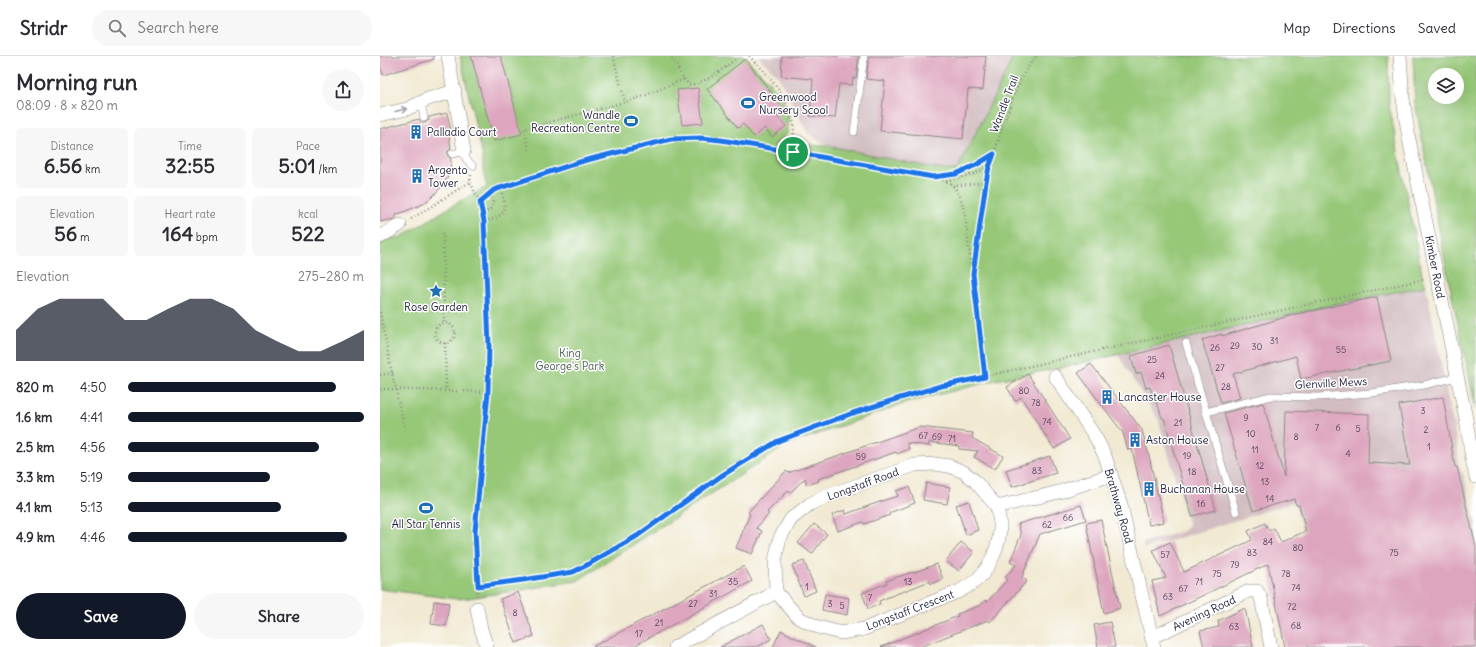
<!DOCTYPE html>
<meta charset="utf-8">
<style>
body{margin:0;font-family:Delius,sans-serif;background:#f7f7f7;color:#2b2b33;height:100vh;display:flex;flex-direction:column;font-size:15px;white-space:nowrap}
*{box-sizing:border-box;margin:0}
p{font-size:13px;color:#7c7c81}
.icon{flex:none;width:22px;height:22px;fill:none;stroke:currentColor;stroke-width:2;stroke-linecap:round;stroke-linejoin:round}
.map{position:relative;flex:1;overflow:hidden}
.panel{display:flex;flex-direction:column;background:#fff;width:380px}
.panel>*{flex:none}
.controls{position:absolute;left:1048px;top:12px;display:grid;gap:8px}
.controls a{display:grid;place-items:center;width:36px;height:36px;border-radius:50%;background:#fff;box-shadow:0 4px 16px #0002;font-size:20px}
.pin{position:absolute;display:grid;place-items:center;width:34px;height:34px;color:#fff;margin:-17px;border:2px solid #fff;border-radius:50%;box-shadow:0 1px 4px #0007}
.round{display:grid;place-items:center;flex:none;width:42px;height:42px;border-radius:21px;background:#f7f7f7}
.overview{display:flex;align-items:center;justify-content:space-between;height:68px;padding:0 16px}
h1{font-size:22px;font-weight:800;line-height:30px}
.figures{display:grid;grid-template-columns:repeat(3,1fr);gap:6px;height:68px;padding:4px 16px}
.figures div{display:grid;align-content:center;border-radius:6px;background:#f7f7f7;text-align:center}
.figures b{font-size:20px;font-weight:800}
.figures small{font-size:11px;font-weight:400}
.figures p{font-size:11px}
.chart{height:112px;padding:8px 16px}
.chart p{display:flex;justify-content:space-between}
.chart svg{width:100%;height:72px;margin-top:4px;fill:#111827;opacity:.7}
.button{display:flex;gap:8px;margin-top:auto;padding:8px 16px}
.button a{flex:1;height:46px;border-radius:24px;background:#111827;color:#fff;font-size:16px;font-weight:800;line-height:46px;text-align:center}
.button a+a{background:#f7f7f7;color:#2b2b33}
ul{padding:0 16px;list-style:none;font-size:13px}
li{display:grid;grid-template-columns:64px 48px 1fr;align-items:center;height:30px}
li i{height:10px;border-radius:5px;background:#111827}
header{display:flex;align-items:center;gap:24px;box-sizing:border-box;height:56px;padding:0 20px;background:#fff;border-bottom:1px solid #e1e1e2}
header strong{font-size:19px}
nav{display:flex;gap:22px;margin-inline-start:auto;font-size:14px}
.search{width:280px;height:36px;background:#f7f7f7;display:flex;align-items:center;gap:10px;box-sizing:border-box;padding:0 14px;border-radius:22px;color:#7c7c81;font-size:15px}
main{display:flex;flex:1;min-height:0}
.map>svg:first-child{display:block}
.industrial{fill:#d2bec1}
.green{fill:#96c878;stroke:#5c755a;fill-rule:evenodd}
.building{fill:#dda5be}
.lines{fill:none;stroke-linecap:round;stroke-linejoin:round}
.service-casing{stroke:#8a8686;stroke-width:8}
.minor-casing{stroke:#8a8686;stroke-width:14}
.path{stroke:#8a8686;stroke-width:2.5;stroke-dasharray:1 3;stroke-linecap:butt}
.service{stroke:#fff;stroke-width:7}
.minor{stroke:#fff;stroke-width:13}
.oneway{stroke:#9c9ca7}
.route-casing{stroke:#fff;stroke-width:8}
.route{stroke:#1a73e8;stroke-width:5}
.labels{text-anchor:middle;dominant-baseline:central;stroke-width:3;stroke-linejoin:round;paint-order:stroke}
.number-label{font-size:9px;fill:#51435c}
.poi-label{font-size:11px;fill:#22223b;stroke:#fff;text-anchor:start}
.street-label{font-size:11px;fill:#22223b;stroke:#fff}
.park-label{font-size:11px;fill:#4b5c50;stroke:#fff}
</style>
<header>
<strong>Stridr</strong>
<div class="search"><svg class="icon" aria-label="search" viewBox="0 0 24 24"><circle cx="10" cy="10" r="6"/><path d="M15 15l6 6"/></svg>Search here</div>
<nav><a>Map</a><a>Directions</a><a>Saved</a></nav>
</header>
<main>
<section class="panel">
<div class="overview"><div><h1>Morning run</h1><p>08:09 · 8 × 820 m</p></div><a class="round"><svg class="icon" aria-label="share" viewBox="0 0 24 24"><path d="M12 15V3M7 8l5-5 5 5M5 13v7h14v-7"/></svg></a></div>
<div class="figures">
<div><p>Distance</p><b>6.56<small> km</small></b></div>
<div><p>Time</p><b>32:55</b></div>
<div><p>Pace</p><b>5:01<small> /km</small></b></div>
</div>
<div class="figures">
<div><p>Elevation</p><b>56<small> m</small></b></div>
<div><p>Heart rate</p><b>164<small> bpm</small></b></div>
<div><p>kcal</p><b>522</b></div>
</div>
<div class="chart"><p><span>Elevation</span>275–280 m</p>
<svg viewBox="0 0 160 44" preserveAspectRatio="none"><path d="M0 44V25L10 12L20 6L30 6L40 6L50 19L60 19L70 12L80 6L90 6L100 12L110 25L120 32L130 38L140 38L150 32L160 25V44z"/></svg>
</div>
<ul>
<li><b>820 m</b>4:50<i style="width:88%"></i></li>
<li><b>1.6 km</b>4:41<i style="width:100%"></i></li>
<li><b>2.5 km</b>4:56<i style="width:81%"></i></li>
<li><b>3.3 km</b>5:19<i style="width:60%"></i></li>
<li><b>4.1 km</b>5:13<i style="width:65%"></i></li>
<li><b>4.9 km</b>4:46<i style="width:93%"></i></li>
</ul>
<div class="button"><a>Save</a><a>Share</a></div>
</section>
<div class="map">
<svg width="1096" height="591" viewBox="0 0 1096 591">
<rect width="100%" height="100%" fill="#fff"/>
<filter id="ink" filterUnits="userSpaceOnUse"><feTurbulence type="fractalNoise" baseFrequency=".025" numOctaves="2"/><feDisplacementMap in="SourceGraphic" scale="8" xChannelSelector="R" yChannelSelector="G"/><feConvolveMatrix kernelMatrix="1 2 1 2 8 2 1 2 1" color-interpolation-filters="sRGB"/></filter>
<filter id="wash" filterUnits="userSpaceOnUse"><feTurbulence type="fractalNoise" baseFrequency=".012" numOctaves="4" result="noise"/><feDisplacementMap in="SourceGraphic" scale="16" xChannelSelector="R" yChannelSelector="G"/><feGaussianBlur stdDeviation="0.9" result="paint"/><feColorMatrix in="noise" values="0 0 0 0 0 0 0 0 0 0 0 0 0 0 0 0 0 1.4 0 .05"/><feComposite in="paint" operator="in"/></filter>
<g filter="url(#wash)">
<rect width="100%" height="100%" fill="#f1e9d2"/>
<g class="industrial">
<path d="M378,0H634L579,111L575,114H562L449,90L428,78L398,20Z"/>
<path d="M1046,230L1077,388L1079,411L1084,420L1096,470V591L933,509L914,446L764,493L763,487L804,475L809,469L779,365L738,299L965,246Z"/>
</g>
<g class="green">
<path d="M80,0H364C379,16 400,33 407,54C409,61 408,70 408,77L396,88L449,90L563,114H575L579,111L634,0H1008L1009,49L1042,218L1046,230L965,246L685,311L616,324L526,347L407,389L197,525L89,542L77,543L0,533V188L8,183L21,181L80,145L107,131L103,116V102Z"/>
<path d="M1033,0H1096V353L1068,221L1035,46ZM1055,19H1077V41H1055Z"/>
</g>
<g id="blocks">
<g class="building">
<path d="M0,0H54V3L3,19L0,10Z"/>
<path d="M91,0H121L142,78L114,85Z"/>
<path d="M402,0H479L476,22H473L472,29L459,28L455,62L430,60L433,23L401,20Z"/>
<path d="M489,0H606L603,34L588,33L583,83L500,75L505,25L486,23Z"/>
<path d="M365,3L405,54L397,60L406,70L392,81L385,72L374,81L363,68L358,72L327,33Z"/>
<path d="M318,32L323,67L302,69L297,34Z"/>
<path d="M67,57L72,79H69L71,93L68,95L67,99L71,103V106L69,118L64,128L52,141L43,148L16,159V162L14,163L0,166V73L39,63L42,67H45L49,64V61Z"/>
<path d="M997,241L1011,305L921,323L916,300L853,318L860,342L841,347L822,284L842,278V280L916,258Z"/>
<path d="M789,289L836,454L812,460L784,362H782L777,346L775,347L770,331L766,332L761,316L756,318L751,300Z"/>
<path d="M711,308L762,374L769,400L784,466L769,469L752,393L748,394L743,377L698,317Z"/>
<path d="M648,318L690,383L674,393L641,341L635,345L627,331Z"/>
<path d="M1063,341L1075,411H1077L1096,491V591H905L888,508L780,560L772,525L786,522L773,494L790,486L804,516L872,484L868,475L885,467L889,475L894,472L901,486L926,475L919,449H916L914,443L873,455L844,357L883,347L904,421L906,355L989,358L988,407L1030,409L1019,349Z"/>
<path d="M540,371L593,377L592,382L623,400L615,413L594,401L598,395L579,393V390L549,386V390L527,387L529,393L517,398L516,396L438,423L439,425L427,429L425,422L410,437L408,435L387,456L389,458L376,472L382,475L372,498L356,492L370,458L368,456L406,415L408,417Z"/>
<path d="M670,400L676,417L632,431L626,414Z"/>
<path d="M546,427L570,431L567,448L543,444Z"/>
<path d="M529,431L535,447L509,457L510,459L484,468L483,466L458,475L452,459L465,454L466,458L505,444L518,440L516,435Z"/>
<path d="M589,445L598,474L586,479L576,449Z"/>
<path d="M701,449L706,464L660,478L642,521L647,525L610,566L608,564L540,591H501L578,560L577,558L601,549L605,544L607,546L627,524L625,522L636,509L630,506L641,479L638,468Z"/>
<path d="M721,464L740,552L724,557L706,467Z"/>
<path d="M434,468L447,478L432,498L418,487Z"/>
<path d="M581,486L594,496L579,515L566,505Z"/>
<path d="M424,505L436,535L424,540L412,509Z"/>
<path d="M557,508L563,523L551,528L550,525L511,540L499,545L500,548L488,553L482,537L507,527L506,525L532,516V517Z"/>
<path d="M364,510L372,525L252,591H212Z"/>
<path d="M138,536L154,580L136,587L120,543Z"/>
<path d="M445,538L469,542L467,559L442,554Z"/>
<path d="M54,545L69,547L66,570L51,568Z"/>
<path d="M865,552L873,591H824L820,575L839,571L838,565Z"/>
<path d="M730,566L735,591H718L714,569Z"/>
<path d="M383,568L391,583L381,589L377,591H340Z"/>
<path d="M401,574L412,580L436,591H393Z"/>
</g>
</g>
</g>
<g filter="url(#ink)">
<use href="#blocks" fill-opacity="0" stroke="#8a8686" stroke-width="1"/>
<g class="lines">
<defs>
<g id="service">
<path d="M41,47L44,62"/>
<path d="M474,76L484,0"/>
<path d="M72,98L84,95L86,103L93,110"/>
<path d="M806,287L826,356L891,340L938,341L991,337L1044,329L1077,321"/>
<path d="M826,356L856,456"/>
</g>
<g id="minor">
<path d="M68,0L84,95"/>
<path d="M1020,0L1023,43L1029,83L1086,363L1092,403L1096,421"/>
<path d="M0,59L27,53L48,43L75,35"/>
<path d="M0,181L20,169"/>
<path d="M675,320L716,382L725,400L741,449L774,591"/>
<path d="M396,536L419,562L438,571L461,577L484,573L580,535C584,532 589,530 593,527C610,514 621,488 620,467C619,462 618,456 617,451"/>
<path d="M97,552L101,573L107,591"/>
<path d="M771,580L779,578L869,535H877L881,542L891,591"/>
<path d="M295,591L396,536L395,505L400,482L411,463L430,448L447,440L535,409L555,408L569,410L584,416L595,425L617,451L679,436L731,419"/>
</g>
</defs>
<use href="#service" class="service-casing"/>
<use href="#minor" class="minor-casing"/>
<g class="path">
<path d="M233,0L245,46"/>
<path d="M369,0L384,15L403,39L414,68L413,96"/>
<path d="M304,23L309,29C328,26 340,15 355,4"/>
<path d="M149,94L144,73L245,46L264,40L304,23L290,0"/>
<path d="M91,119L90,126L100,146L104,161L108,227L109,290L108,336L95,475L97,540"/>
<path d="M555,122C562,124 570,125 574,131C587,148 586,173 589,193C595,235 600,278 605,321"/>
<path d="M566,125L594,118L608,111"/>
<path d="M573,130L605,126"/>
<path d="M100,146L114,134L203,105L260,90L291,83L321,82L341,84L553,121L576,118L596,109L614,98C625,65 634,28 656,0"/>
<path d="M103,157C115,152 114,149 110,137"/>
<path d="M31,163L90,126"/>
<path d="M104,165C127,161 128,152 120,132"/>
<path d="M63,177L64,267"/>
<path d="M593,213C598,177 601,131 614,98"/>
<path d="M0,256L14,327L17,334V341L25,372"/>
<circle cx="65" cy="277" r="10"/>
<path d="M65,287L66,335"/>
<path d="M0,319L13,317"/>
<path d="M0,333L108,336"/>
<path d="M98,530L143,524L193,516L207,509L257,480L341,420L398,385L473,357L561,330L830,270L1045,223"/>
</g>
<use href="#service" class="service"/>
<use href="#minor" class="minor"/>
</g>
<defs><path id="oneway-shaft" d="M-6 0H5M1.5-3L5.5 0L1.5 3" fill="none" stroke-width="1.6" stroke-linecap="round" stroke-linejoin="round"/></defs>
<use class="oneway" href="#oneway-shaft" transform="translate(21 54) rotate(-14)"/>
</g>
<g class="lines" filter="url(#ink)">
<defs>
<path id="route" d="M321,82L341,84L413,96L553,121L576,118L596,109L614,98L609,111L606,126L593,218L605,321L561,330L517,343L473,357L398,385L341,420L257,480L207,509L193,516L143,524L98,530L95,475L108,336L109,290L104,165L100,146L114,134L203,105L291,83Z"/>
</defs>
<use href="#route" class="route-casing"/>
<use href="#route" class="route"/>
</g>
<defs>
<symbol id="stadium-bare" viewBox="-9 -9 18 18"><path d="M0-5a6.5 5 0 1 0 0 10a6.5 5 0 1 0 0-10ZM-3.5-1.8h7v3.6h-7Z" fill="#1f6fb2" stroke="#fff" stroke-width="2.5" paint-order="stroke"/></symbol>
<symbol id="building-bare" viewBox="-9 -9 18 18"><path d="M-4-6H4V6H1V3H-1V6H-4ZM-2.5-4.3h1.7v1.8h-1.7ZM.8-4.3h1.7v1.8H.8ZM-2.5-1h1.7V.8h-1.7ZM.8-1h1.7V.8H.8Z" fill="#1f6fb2" stroke="#fff" stroke-width="2.5" paint-order="stroke"/></symbol>
<symbol id="sight-bare" viewBox="-9 -9 18 18"><path d="M0-6L1.8-2.2L6-1.7L2.9 1.2L3.7 5.4L0 3.3L-3.7 5.4L-2.9 1.2L-6-1.7L-1.8-2.2Z" fill="#1f6fb2" stroke="#fff" stroke-width="2.5" paint-order="stroke"/></symbol>
</defs>
<g fill-rule="evenodd">
<use href="#stadium-bare" x="358" y="37" width="20" height="20"/>
<use href="#stadium-bare" x="241" y="55" width="20" height="20"/>
<use href="#building-bare" x="26" y="66" width="20" height="20"/>
<use href="#building-bare" x="27" y="110" width="20" height="20"/>
<use href="#sight-bare" x="46" y="225" width="20" height="20"/>
<use href="#building-bare" x="717" y="331" width="20" height="20"/>
<use href="#building-bare" x="745" y="374" width="20" height="20"/>
<use href="#building-bare" x="759" y="423" width="20" height="20"/>
<use href="#stadium-bare" x="36" y="442" width="20" height="20"/>
</g>
<g class="labels">
<g class="number-label">
<text x="894" y="284">31</text>
<text x="855" y="289">29</text>
<text x="877" y="290">30</text>
<text x="835" y="291">26</text>
<text x="961" y="293">55</text>
<text x="772" y="303">25</text>
<text x="840" y="311">27</text>
<text x="780" y="319">24</text>
<text x="846" y="330">28</text>
<text x="644" y="334">80</text>
<text x="656" y="346">78</text>
<text x="1043" y="354">3</text>
<text x="866" y="361">9</text>
<text x="667" y="365">74</text>
<text x="798" y="366">21</text>
<text x="937" y="371">7</text>
<text x="958" y="371">6</text>
<text x="978" y="372">5</text>
<text x="1046" y="373">2</text>
<text x="871" y="377">10</text>
<text x="543" y="379">67</text>
<text x="557" y="380">69</text>
<text x="916" y="380">8</text>
<text x="572" y="382">71</text>
<text x="1049" y="390">1</text>
<text x="875" y="393">11</text>
<text x="968" y="397">4</text>
<text x="807" y="399">19</text>
<text x="481" y="400">59</text>
<text x="880" y="409">12</text>
<text x="657" y="414">83</text>
<text x="812" y="415">18</text>
<text x="885" y="425">13</text>
<text x="890" y="442">14</text>
<text x="821" y="447">16</text>
<text x="688" y="461">66</text>
<text x="667" y="468">62</text>
<text x="888" y="485">84</text>
<text x="918" y="491">80</text>
<text x="872" y="496">83</text>
<text x="1014" y="496">75</text>
<text x="785" y="498">57</text>
<text x="855" y="508">79</text>
<text x="837" y="517">75</text>
<text x="906" y="517">78</text>
<text x="353" y="525">35</text>
<text x="528" y="525">13</text>
<text x="819" y="525">71</text>
<text x="427" y="530">1</text>
<text x="916" y="531">74</text>
<text x="803" y="532">67</text>
<text x="333" y="537">31</text>
<text x="788" y="540">63</text>
<text x="490" y="541">7</text>
<text x="313" y="547">27</text>
<text x="450" y="547">3</text>
<text x="462" y="549">5</text>
<text x="912" y="550">72</text>
<text x="135" y="556">8</text>
<text x="279" y="566">21</text>
<text x="916" y="569">68</text>
<text x="854" y="570">63</text>
<text x="259" y="577">17</text>
</g>
<g class="poi-label">
<text x="379" y="41">Greenwood<tspan x="379" dy="13">Nursery Scool</tspan></text>
<text x="240" y="59" text-anchor="end">Wandle<tspan x="240" dy="13">Recreation Centre</tspan></text>
<text x="47" y="76">Palladio Court</text>
<text x="48" y="114">Argento<tspan x="48" dy="13">Tower</tspan></text>
<text x="56" y="251" text-anchor="middle">Rose Garden</text>
<text x="738" y="341">Lancaster House</text>
<text x="766" y="384">Aston House</text>
<text x="780" y="433">Buchanan House</text>
<text x="46" y="468" text-anchor="middle">All Star Tennis</text>
</g>
<g class="street-label">
<text transform="translate(624 48) rotate(-69)">Wandle Trail</text>
<text transform="translate(1055 211) rotate(79)">Kimber Road</text>
<text transform="translate(951 327) rotate(-3)">Glenville Mews</text>
<text transform="translate(483 428) rotate(-20)">Longstaff Road</text>
<text transform="translate(739 450) rotate(74)">Brathway Road</text>
<text transform="translate(530 554) rotate(-21)">Longstaff Crescent</text>
<text transform="translate(824 557) rotate(-25)">Avening Road</text>
</g>
<g class="park-label">
<text x="190" y="297">King<tspan x="190" dy="13">George's Park</tspan></text>
</g>
</g>
</svg>
<div class="controls">
<a><svg class="icon" aria-label="layers" viewBox="0 0 24 24"><path d="M12 4l9 5-9 5-9-5zM3 14l9 5 9-5"/></svg></a>
</div>
<div class="pin" style="left:413px;top:96px;background:#1e9e55"><svg class="icon" aria-label="arrive" viewBox="0 0 24 24"><path d="M6 21V4h12l-3 4 3 4H6"/></svg></div>
</div>
</main>
